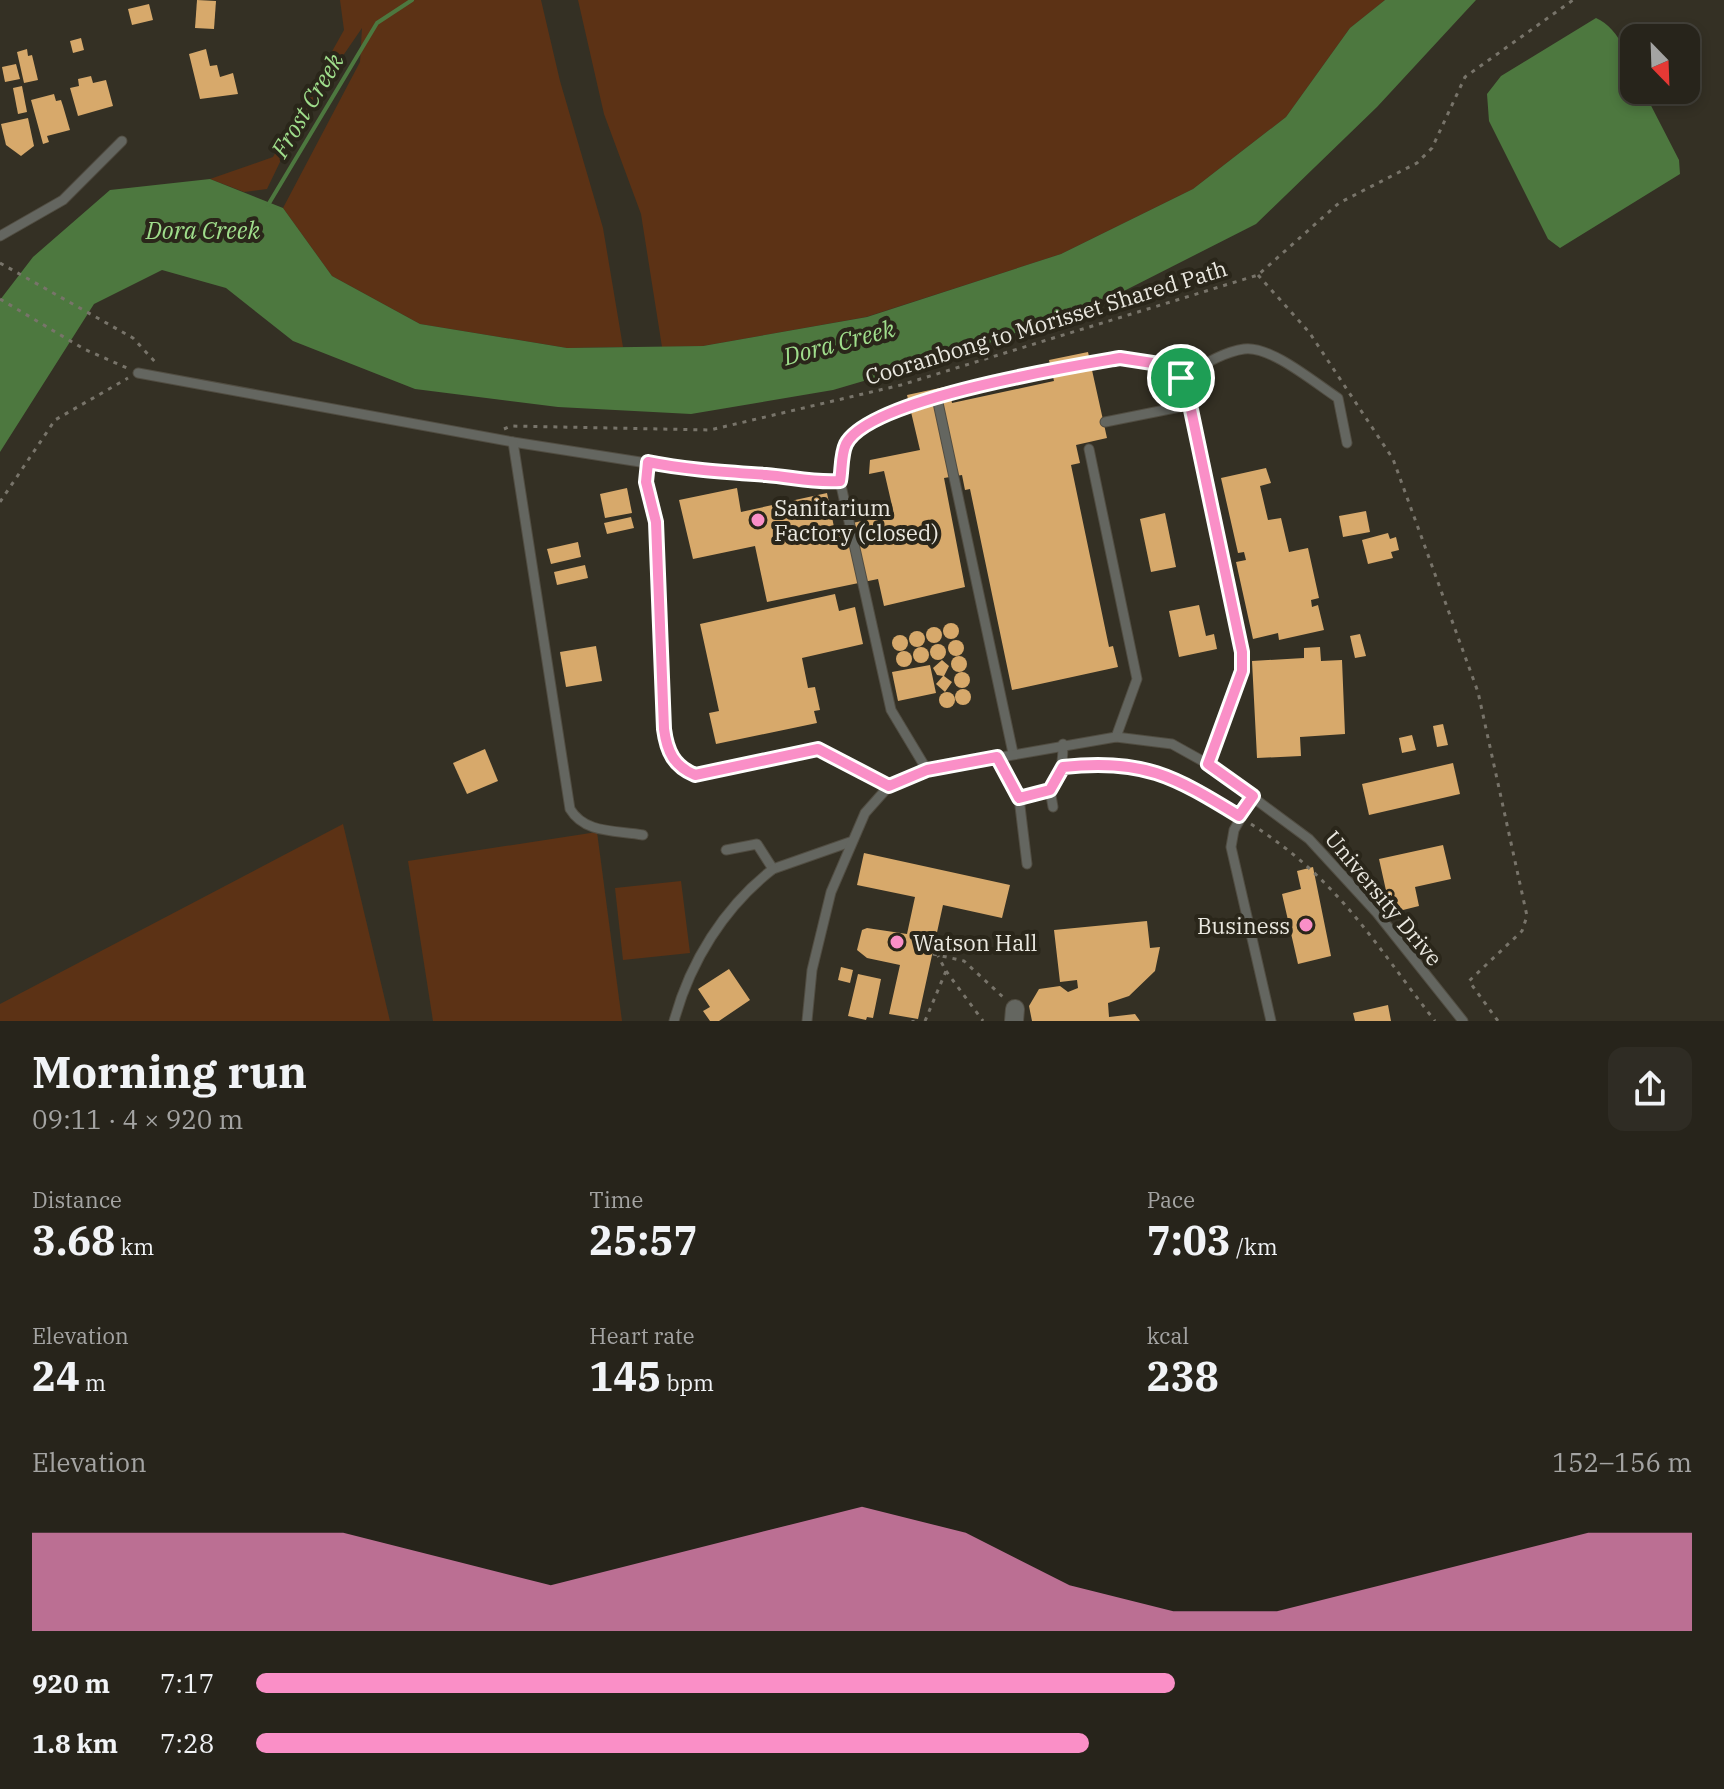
<!DOCTYPE html>
<meta charset="utf-8">
<style>
body{margin:0;font-family:"IBM Plex Serif",serif;background:#2f2c24;color:#f1f3f6;height:100vh;display:flex;flex-direction:column;font-size:30px;white-space:nowrap}
*{box-sizing:border-box;margin:0}
p{font-size:26px;color:#a4a4a3}
.icon{flex:none;width:44px;height:44px;fill:none;stroke:currentColor;stroke-width:2;stroke-linecap:round;stroke-linejoin:round}
.map{position:relative;height:1021px;overflow:hidden}
.panel{display:flex;flex-direction:column;background:#27241b;flex:1}
.panel>*{flex:none}
.needle{width:52px;rotate:157deg}
.controls{position:absolute;left:1620px;top:24px;display:grid;gap:16px}
.controls a{display:grid;place-items:center;width:80px;height:80px;border-radius:16px;background:#27241b;box-shadow:0 4px 12px #0003,0 0 0 2px #43413a;font-size:40px}
.pin{position:absolute;display:grid;place-items:center;width:68px;height:68px;color:#fff;margin:-34px;border:4px solid #fff;border-radius:50%;box-shadow:0 2px 8px #0007}
.round{display:grid;place-items:center;flex:none;width:84px;height:84px;border-radius:16px;background:#2f2c24}
.head{display:flex;align-items:center;justify-content:space-between;height:136px;padding:0 32px}
h1{font-size:44px;font-weight:700;line-height:60px}
.metrics{display:grid;grid-template-columns:repeat(3,1fr);gap:12px;height:136px;padding:8px 32px}
.metrics div{display:grid;align-content:center}
.metrics b{font-size:40px;font-weight:700}
.metrics small{font-size:22px;font-weight:400}
.metrics p{font-size:22px}
.chart{height:224px;padding:16px 32px}
.chart p{display:flex;justify-content:space-between}
.chart svg{width:100%;height:144px;margin-top:8px;fill:#fa8fc7;opacity:.7}
ul{padding:0 32px;list-style:none;font-size:26px}
li{display:grid;grid-template-columns:128px 96px 1fr;align-items:center;height:60px}
li i{height:20px;border-radius:10px;background:#fa8fc7}
.map>svg:first-child{display:block}
.green{fill:#5c3215}
.water{fill:#4d783f}
.lines{fill:none;stroke-linecap:round;stroke-linejoin:round}
.stream{stroke:#4d783f;stroke-width:4}
.building{fill:#d7a96b}
.lane-casing{stroke:#514d42;stroke-width:11}
.street-casing{stroke:#514d42;stroke-width:20}
.path{stroke:#78746a;stroke-width:3;stroke-dasharray:4 6;stroke-linecap:butt}
.lane{stroke:#646660;stroke-width:9}
.street{stroke:#646660;stroke-width:18}
.route-casing{stroke:#fff;stroke-width:16}
.route{stroke:#fa8fc7;stroke-width:10}
.poi-dot{fill:#fa8fc7;stroke:#2a261a;stroke-width:3}
.labels{text-anchor:middle;dominant-baseline:central;stroke-width:8;stroke-linejoin:round;paint-order:stroke}
.street-label{font-size:22px;fill:#eae8e0;stroke:#2a261a}
.poi-label{font-size:22px;fill:#eae8e0;stroke:#2a261a;text-anchor:start}
.water-label{font-size:24px;font-style:italic;fill:#9fdd8b;stroke:#2a261a}
</style>
<div class="map">
<svg width="1724" height="1021" viewBox="0 0 1724 1021">
<rect width="100%" height="100%" fill="#343024"/>
<g class="green">
<path d="M340,0H541L560,81L603,228L623,347L567,348L420,324L332,276L283,208L360,62L362,28L303,114L267,189L244,192L210,179L273,157L344,30Z"/>
<path d="M578,0H1385L1350,28L1286,117L1193,189L1061,254L866,317L703,346L662,347L641,214L604,114Z"/>
<path d="M343,824L390,1021H0V1004Z"/>
<path d="M597,832L622,1021H433L408,861Z"/>
<path d="M681,881L690,953L623,960L615,888Z"/>
</g>
<g class="water">
<path d="M1385,0H1476L1377,107L1256,224L1120,293L976,348L833,390L691,414L558,407L415,389L293,341L226,288L162,270L94,304L0,452V300L33,257L110,190L210,179L283,208L332,276L420,324L567,348L703,346L867,317L1061,254L1193,189L1286,117L1350,28Z"/>
<path d="M1596,18C1620,28 1634,65 1634,90H1643L1679,160L1680,174L1560,248L1548,239L1489,121L1487,94L1501,76Z"/>
</g>
<g class="lines">
<path class="stream" d="M268,205L377,23L412,0"/>
</g>
<g class="building">
<path d="M197,0L216,1L214,29L195,28Z"/>
<path d="M149,4L153,20L132,25L128,9Z"/>
<path d="M81,38L84,50L73,53L70,41Z"/>
<path d="M27,49L28,56L32,55L38,80L24,83L17,52Z"/>
<path d="M206,49L210,66L217,65L220,77L233,73L238,94L200,99L189,54Z"/>
<path d="M16,64L20,79L5,82L2,67Z"/>
<path d="M91,76L93,83L106,80L113,106L78,116L70,88L79,86L78,79Z"/>
<path d="M22,86L27,112L18,114L13,88Z"/>
<path d="M54,94L56,101L61,100L63,106L70,130L47,136L49,142L43,144L31,100Z"/>
<path d="M28,118L34,146L21,156L6,145L1,124Z"/>
<path d="M1088,352L1107,438L1076,445L1080,463L1071,465L1109,647L1113,646L1118,667L1012,690L970,489L965,490L962,475L944,478L965,587L884,606L878,579L767,602L755,546L693,559L679,500L737,488L741,512L827,493L834,527L894,514L884,471L869,474L870,460L920,450L907,395L949,386L952,403L1054,381L1049,360Z"/>
<path d="M1266,468L1271,483L1260,486L1268,520L1281,518L1289,552L1308,548L1319,598L1311,600L1312,607L1318,605L1324,630L1279,640L1278,633L1253,639L1236,562L1246,560L1244,552L1238,553L1221,478Z"/>
<path d="M627,488L632,513L605,518L600,494Z"/>
<path d="M1366,511L1370,532L1343,537L1339,516Z"/>
<path d="M1165,513L1176,567L1151,572L1140,519Z"/>
<path d="M631,517L634,528L607,534L604,523Z"/>
<path d="M1388,533L1390,539L1396,537L1399,550L1391,552L1393,558L1368,564L1362,540Z"/>
<path d="M578,542L581,557L551,564L547,549Z"/>
<path d="M585,565L588,578L557,585L554,572Z"/>
<path d="M835,594L839,611L855,607L863,644L802,658L808,688L815,687L820,710L814,711L817,723L716,744L709,713L719,711L700,624Z"/>
<path d="M1199,605L1206,636L1214,634L1217,649L1179,657L1169,611Z"/>
<circle cx="951" cy="631" r="8"/>
<circle cx="934" cy="635" r="8"/>
<circle cx="917" cy="639" r="8"/>
<path d="M1360,634L1366,656L1355,658L1350,636Z"/>
<circle cx="900" cy="643" r="8"/>
<circle cx="956" cy="648" r="8"/>
<circle cx="938" cy="652" r="8"/>
<path d="M596,646L602,681L566,687L560,652Z"/>
<path d="M1320,647L1321,661L1342,660L1345,734L1300,737L1301,756L1257,758L1252,661L1304,658V648Z"/>
<circle cx="921" cy="655" r="8"/>
<circle cx="904" cy="659" r="8"/>
<circle cx="959" cy="664" r="8"/>
<path d="M942,660L949,666L944,676L952,682L945,692L936,684L943,676L937,675L933,668Z"/>
<path d="M930,665L936,693L898,701L892,672Z"/>
<circle cx="962" cy="680" r="8"/>
<circle cx="963" cy="697" r="8"/>
<circle cx="947" cy="700" r="8"/>
<path d="M1443,724L1448,745L1437,747L1433,726Z"/>
<path d="M1412,735L1416,750L1402,753L1399,738Z"/>
<path d="M485,749L498,781L467,794L453,763Z"/>
<path d="M1453,763L1460,794L1369,815L1362,784Z"/>
<path d="M1443,845L1451,879L1415,887L1419,906L1391,913L1379,859Z"/>
<path d="M864,853L1010,885L1002,918L943,905L918,1019L889,1014L900,965L867,958L857,950L862,930L867,928L907,934L915,897L857,885Z"/>
<path d="M1313,867L1331,956L1298,964L1282,894L1301,889L1297,871Z"/>
<path d="M1147,921L1150,948L1160,947L1155,971L1129,996L1108,1003L1109,1017L1135,1014L1140,1021H1032L1029,1006L1039,989L1060,986L1068,992L1078,988L1077,980L1060,982L1054,930Z"/>
<path d="M841,967L853,970L850,983L838,980Z"/>
<path d="M729,969L750,1000L719,1021H710L703,1011L710,1007L698,989Z"/>
<path d="M858,974L881,979L873,1018L867,1017L866,1020L848,1016Z"/>
<path d="M1388,1005L1391,1021H1355L1353,1013Z"/>
</g>
<g class="lines">
<defs>
<g id="lane">
<path d="M0,236L63,200L122,141"/>
<path d="M138,373L513,442L704,472L769,475L812,483L840,481L846,444L869,422L937,398L993,380L1120,358L1172,366L1181,378C1200,367 1222,352 1244,349C1270,345 1315,383 1338,398L1347,443"/>
<path d="M1181,378L1190,405L1242,652V671L1208,764"/>
<path d="M937,398L1013,753"/>
<path d="M1105,422L1190,405"/>
<path d="M513,442L570,809C585,834 616,830 643,835"/>
<path d="M1089,449L1137,679L1116,737"/>
<path d="M648,462L646,482L656,522L664,729C667,752 674,766 695,775L818,749L889,786"/>
<path d="M840,481L891,710L927,770"/>
<path d="M997,757L1019,798C1056,794 1063,779 1063,744"/>
<path d="M1050,790L1053,807"/>
<path d="M1253,796L1234,830L1231,847L1271,1021"/>
<path d="M1019,798L1027,864"/>
<path d="M726,850L757,844L773,869L850,842"/>
<path d="M674,1021C690,962 724,907 773,869"/>
<path d="M807,1021L812,970L831,892L865,813L889,786L927,770L1116,737L1172,744L1208,764L1309,839L1377,913L1463,1021"/>
</g>
<path id="street" d="M1014,1021L1015,1009"/>
</defs>
<use href="#lane" class="lane-casing"/>
<use href="#street" class="street-casing"/>
<g class="path">
<path d="M0,263L133,338L157,364"/>
<path d="M1258,275L1309,332L1393,459L1478,692L1527,916L1522,931L1469,981L1498,1021"/>
<path d="M0,299L84,349L127,368"/>
<path d="M504,429L511,426L710,430L901,385L1258,275L1339,203L1417,163L1432,148L1465,77L1573,0"/>
<path d="M0,502L55,420L128,378"/>
<path d="M1074,766C1144,761 1173,775 1231,811"/>
<path d="M1251,824C1339,880 1373,942 1435,1021"/>
<path d="M933,954L964,961L1004,998"/>
<path d="M946,971L983,1021"/>
<path d="M913,1021V1020"/>
<path d="M925,1021L946,971L938,956"/>
</g>
<use href="#lane" class="lane"/>
<use href="#street" class="street"/>
</g>
<g class="lines">
<defs>
<path id="route" d="M1120,358L1172,366L1190,405L1242,652V671L1208,764L1253,796L1239,816C1174,776 1142,758 1063,767L1050,790L1019,798L997,757L927,770L889,786L818,749L695,775C674,766 667,752 664,729L656,522L646,482L648,462C688,470 726,472 766,475C792,477 814,483 840,481C842,471 841,454 846,444C869,399 1068,367 1120,358Z"/>
</defs>
<use href="#route" class="route-casing"/>
<use href="#route" class="route"/>
</g>
<g class="poi-dot">
<circle cx="758" cy="520" r="8"/>
<circle cx="1306" cy="925" r="8"/>
<circle cx="897" cy="942" r="8"/>
</g>
<g class="labels">
<g class="street-label">
<text transform="translate(1046 322) rotate(-17)">Cooranbong to Morisset Shared Path</text>
<text transform="translate(1384 898) rotate(50)">University Drive</text>
</g>
<g class="poi-label">
<text x="774" y="507">Sanitarium<tspan x="774" dy="25">Factory (closed)</tspan></text>
<text x="1290" y="925" text-anchor="end">Business</text>
<text x="913" y="942">Watson Hall</text>
</g>
<g class="water-label">
<text transform="translate(307 105) rotate(-59)">Frost Creek</text>
<text x="203" y="230">Dora Creek</text>
<text transform="translate(839 342) rotate(-15)">Dora Creek</text>
</g>
</g>
</svg>
<div class="controls">
<a><svg class="needle" viewBox="-14 -14 28 28"><path d="M0-13l5 13h-10z" fill="#e53935"/><path d="M0 13l5-13h-10z" fill="#a4a4a3"/></svg></a>
</div>
<div class="pin" style="left:1181px;top:378px;background:#1e9e55"><svg class="icon" aria-label="arrive" viewBox="0 0 24 24"><path d="M6 21V4h12l-3 4 3 4H6"/></svg></div>
</div>
<section class="panel">
<div class="head"><div><h1>Morning run</h1><p>09:11 · 4 × 920 m</p></div><a class="round"><svg class="icon" aria-label="share" viewBox="0 0 24 24"><path d="M12 15V3M7 8l5-5 5 5M5 13v7h14v-7"/></svg></a></div>
<div class="metrics">
<div><p>Distance</p><b>3.68<small> km</small></b></div>
<div><p>Time</p><b>25:57</b></div>
<div><p>Pace</p><b>7:03<small> /km</small></b></div>
</div>
<div class="metrics">
<div><p>Elevation</p><b>24<small> m</small></b></div>
<div><p>Heart rate</p><b>145<small> bpm</small></b></div>
<div><p>kcal</p><b>238</b></div>
</div>
<div class="chart"><p><span>Elevation</span>152–156 m</p>
<svg viewBox="0 0 160 44" preserveAspectRatio="none"><path d="M0 44V14L10 14L20 14L30 14L40 22L50 30L60 22L70 14L80 6L90 14L100 30L110 38L120 38L130 30L140 22L150 14L160 14V44z"/></svg>
</div>
<ul>
<li><b>920 m</b>7:17<i style="width:64%"></i></li>
<li><b>1.8 km</b>7:28<i style="width:58%"></i></li>
</ul>
</section>
